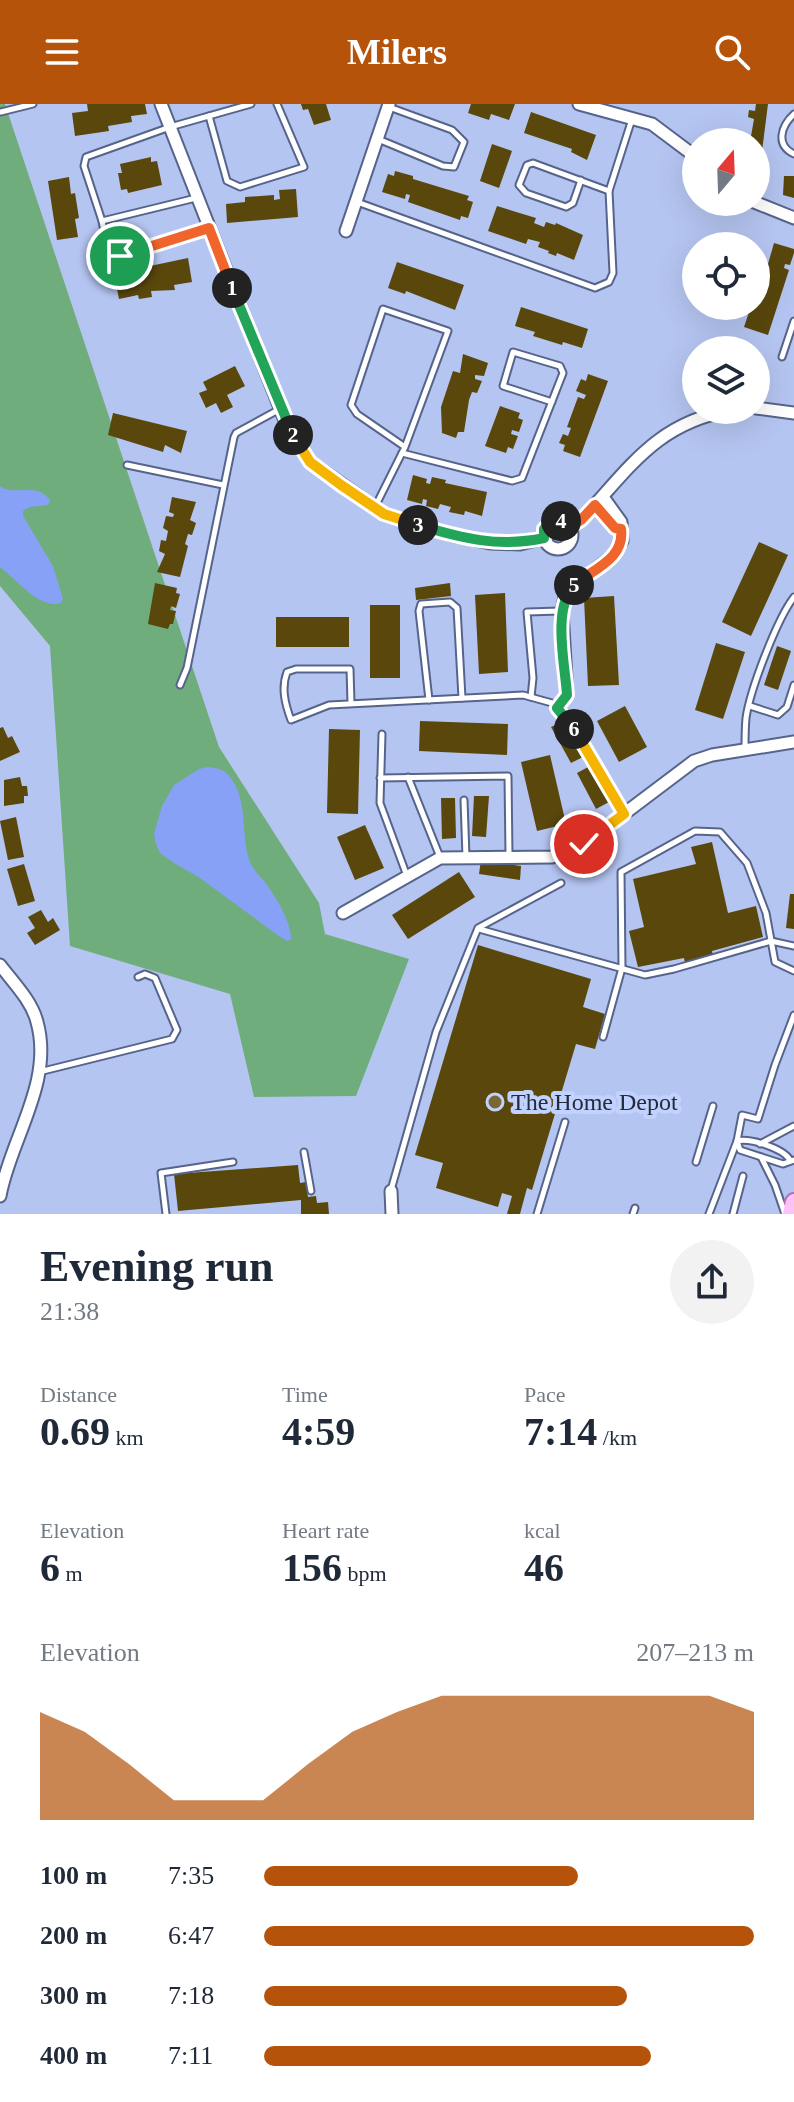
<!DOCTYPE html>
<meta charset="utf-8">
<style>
body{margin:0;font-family:Georgia,serif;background:#f2f2f3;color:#1f2937;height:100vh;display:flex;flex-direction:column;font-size:30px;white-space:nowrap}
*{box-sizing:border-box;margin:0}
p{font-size:26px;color:#747a83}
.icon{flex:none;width:44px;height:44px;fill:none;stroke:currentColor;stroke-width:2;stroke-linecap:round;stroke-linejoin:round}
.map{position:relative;height:1110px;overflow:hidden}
.drawer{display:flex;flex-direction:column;background:#fff;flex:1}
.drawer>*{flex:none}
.needle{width:52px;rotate:19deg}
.controls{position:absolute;left:682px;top:24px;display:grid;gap:16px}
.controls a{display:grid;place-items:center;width:88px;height:88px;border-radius:50%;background:#fff;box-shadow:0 8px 32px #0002;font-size:40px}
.pin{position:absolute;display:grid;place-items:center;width:68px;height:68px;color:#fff;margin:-34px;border:4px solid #fff;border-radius:50%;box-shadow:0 2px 8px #0007}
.km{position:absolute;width:40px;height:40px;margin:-20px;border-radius:50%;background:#222;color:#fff;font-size:22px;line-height:40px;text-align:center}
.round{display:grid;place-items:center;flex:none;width:84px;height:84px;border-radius:42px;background:#f2f2f3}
.head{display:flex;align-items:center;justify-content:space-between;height:136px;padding:0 40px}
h1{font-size:44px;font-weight:800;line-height:60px}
.figures{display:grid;grid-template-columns:repeat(3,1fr);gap:12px;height:136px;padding:8px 40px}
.figures div{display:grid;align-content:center}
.figures b{font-size:40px;font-weight:800}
.figures small{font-size:22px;font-weight:400}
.figures p{font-size:22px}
.chart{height:224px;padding:16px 40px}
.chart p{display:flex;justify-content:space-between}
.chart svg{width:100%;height:144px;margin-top:8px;fill:#b45309;opacity:.7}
ul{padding:0 40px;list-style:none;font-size:26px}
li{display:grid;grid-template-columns:128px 96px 1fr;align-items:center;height:60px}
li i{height:20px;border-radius:10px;background:#b45309}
header{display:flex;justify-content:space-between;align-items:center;height:104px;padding:0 40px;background:#b45309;color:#fff;font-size:36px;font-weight:800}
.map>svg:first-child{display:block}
.green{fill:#6fae7c}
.water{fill:#86a1f5}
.building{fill:#59470c}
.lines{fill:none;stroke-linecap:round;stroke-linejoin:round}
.service-casing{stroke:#56648b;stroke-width:9}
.minor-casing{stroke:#56648b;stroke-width:15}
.primary-casing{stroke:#af72b2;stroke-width:20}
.service{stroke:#fff;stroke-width:5}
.minor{stroke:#fff;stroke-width:11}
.primary{stroke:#fcc1f7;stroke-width:16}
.split-1-casing{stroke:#fff;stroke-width:16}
.split-2-casing{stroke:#fff;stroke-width:16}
.split-3-casing{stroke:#fff;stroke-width:16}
.split-4-casing{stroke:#fff;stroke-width:16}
.split-5-casing{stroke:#fff;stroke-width:16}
.split-6-casing{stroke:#fff;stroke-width:16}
.split-7-casing{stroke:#fff;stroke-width:16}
.split-1{stroke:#f0652b;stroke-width:10}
.split-2{stroke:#22a559;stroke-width:10}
.split-3{stroke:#f5b400;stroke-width:10}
.split-4{stroke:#22a559;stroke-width:10}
.split-5{stroke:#f0652b;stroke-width:10}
.split-6{stroke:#22a559;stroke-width:10}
.split-7{stroke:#f5b400;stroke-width:10}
.poi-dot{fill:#796735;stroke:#c2d2fe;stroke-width:3}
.labels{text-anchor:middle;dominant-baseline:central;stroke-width:8;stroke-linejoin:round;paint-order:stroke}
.poi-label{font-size:24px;fill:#242a3b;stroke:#c2d2fe;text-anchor:start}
</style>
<header><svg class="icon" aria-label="menu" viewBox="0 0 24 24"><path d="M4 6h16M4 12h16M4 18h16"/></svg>Milers<svg class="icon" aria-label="search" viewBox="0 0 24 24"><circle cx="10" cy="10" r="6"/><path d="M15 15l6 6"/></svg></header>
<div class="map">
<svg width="794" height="1110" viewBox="0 0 794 1110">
<rect width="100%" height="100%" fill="#b5c5f1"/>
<path class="green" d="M0,0H5L219,643L319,799L325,830L409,855L356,992L254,993L230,890L70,842L50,542L0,482Z"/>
<g class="water">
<path d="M0,382C15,393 36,377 50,396L48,401L30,403L23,407V412L53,462L63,495L61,499C40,506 16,475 0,463Z"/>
<path d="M208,663C217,664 224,665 230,673C249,696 240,732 250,758C253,766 260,772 265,778C275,792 292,819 291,835L287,837L276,830L200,774L174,759L160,749L156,740L154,730L162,702L174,681L199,665Z"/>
</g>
<g class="building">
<path d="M87,0H145L147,10L131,12L132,18L108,22L109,27L75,32L72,9L88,7Z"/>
<path d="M301,0H326L331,16L314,21L308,5L303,6Z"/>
<path d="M471,0H515L509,16L491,10L489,16L468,9Z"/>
<path d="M756,0H768L761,55H756V38H750L754,15L748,13L749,6L755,7Z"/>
<path d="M531,8L596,31L587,56L571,48L572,45L524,29Z"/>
<path d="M492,40L512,47L499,84L480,77Z"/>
<path d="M151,53V58L157,57L162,81L128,89L127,85L121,86L118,69H122L120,60Z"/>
<path d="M395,67L413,72V75L469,92L467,96L473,98L468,114L461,112L460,116L408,98L410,91L406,90L405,95L382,88L388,70L394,72Z"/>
<path d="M784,72H794V94L783,91Z"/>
<path d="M69,73L71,90L75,89L79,114L75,115L78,133L57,136L48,77Z"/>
<path d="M296,85L298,113L227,119L226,100L245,98V93L274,91V96L280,95L279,86Z"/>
<path d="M497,102L536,114L534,119L544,123L546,118L555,121L556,119L583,131L574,156L557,149L556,152L548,149L549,147L538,143L540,138L528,135L526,140L488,127Z"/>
<path d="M774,139L794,145V149L790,161L785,160L784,164L789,166L768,231L744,223L751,202H756V187L760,188Z"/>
<path d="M188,154L192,178L174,181L175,186L151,187L152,193L139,195L138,191L119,195L115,175L133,172L131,166Z"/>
<path d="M397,158L464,181L455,206L406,187L405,190L388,184Z"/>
<path d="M521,203L588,225L582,244L563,238L562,241L533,232L535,228L515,222Z"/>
<path d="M463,250L488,259L484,272L475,271V275L482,277L477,289L472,288L469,296L464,328H458L456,334L442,329L441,303L453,267L460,269Z"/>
<path d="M235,262L245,282L227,291L233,303L221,309L216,299L206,304L199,289L207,286L203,278Z"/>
<path d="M588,270L608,277L580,353L563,347L565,341L559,339L563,330L568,332L571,324L567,323L578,293L584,295L586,291L576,287L581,275L586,277Z"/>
<path d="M500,302L520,309L518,314L523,316L519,328L512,326L511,330L518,332L513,345L508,343L506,349L485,342Z"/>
<path d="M113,309L187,327L181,349L165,341L163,348L108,331Z"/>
<path d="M413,371L427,375L426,379L430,380L432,373L446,376L445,379L487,388L482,412L465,407L464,411L449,408L451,403L440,400L438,405L426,402L427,396L423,395L422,400L407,396Z"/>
<path d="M172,393L196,398L190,416L196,419L192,431L188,430L185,440L188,442L180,473L157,468L165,450L159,447L161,436L166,437L168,427L163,424L166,412L173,413L174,410L169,408Z"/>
<path d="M759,438L788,451L751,532L722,518Z"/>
<path d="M155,479L177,484L176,489L180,490L176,504L171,502L170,506L176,507L173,520H170L168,525L148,520Z"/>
<path d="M450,479L451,492L416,496L415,484Z"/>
<path d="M505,489L508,568L479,570L475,491Z"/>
<path d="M614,492L619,581L588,582L584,494Z"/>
<rect x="370" y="501" width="30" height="73"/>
<rect x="276" y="513" width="73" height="30"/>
<path d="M716,539L745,548L723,615L695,606Z"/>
<path d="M777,542L791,547L778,586L764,581Z"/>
<path d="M625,602L647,643L619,658L597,617Z"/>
<path d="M420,617L508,620L507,651L419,647Z"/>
<path d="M564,617L583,653L571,659L551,623Z"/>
<path d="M3,623L8,634L12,632L20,648L0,657V624Z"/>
<path d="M329,625L360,626L358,710L327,709Z"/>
<path d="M550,651L566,720L537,727L521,658Z"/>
<path d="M590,662L609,698L596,705L577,669Z"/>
<path d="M20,673L22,682H27L28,692H24V699L4,702V676Z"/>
<path d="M474,692H489L486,733L472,732Z"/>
<path d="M441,694H455L456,734L442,735Z"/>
<path d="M16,713L24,753L8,756L0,717Z"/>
<path d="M365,721L384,764L355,776L337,733Z"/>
<path d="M712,738L728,809L756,802L763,833L712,847L713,852L685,859L684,854L638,863L629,827L644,823L633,775L696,760L691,743Z"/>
<path d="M481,756L521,762L520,776L479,770Z"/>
<path d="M24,760L35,797L18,802L7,765Z"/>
<path d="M459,768L475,793L408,835L392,811Z"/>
<path d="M790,790H794V825L786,824Z"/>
<path d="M41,806L48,818L53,814L60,826L35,841L27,829L35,824L28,813Z"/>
<path d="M478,841L591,875L583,903L605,910L595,945L576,940L532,1086L527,1084L520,1110H507L512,1092L502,1089L498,1103L436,1084L443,1059L415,1051Z"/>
<path d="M298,1061L300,1079L306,1078L308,1093L316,1092L317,1099L328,1098L329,1110H301V1096L178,1107L174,1070Z"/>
</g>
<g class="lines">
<defs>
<g id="service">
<path d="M1,8L33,0"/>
<path d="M794,10C781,22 775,41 794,50"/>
<path d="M209,12L227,77L240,83L304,63L277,0"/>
<path d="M378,35L443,62L454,63L464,38L452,26L389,3"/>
<path d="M581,76L573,99L566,103L526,89L519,81L527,61L533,59L609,87"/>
<path d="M357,98L595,184L609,178L613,169L609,87L632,15"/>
<path d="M102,117L196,94"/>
<path d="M209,124L120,152L108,147L102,117L84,62L86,53L170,23L251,0"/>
<path d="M782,253L794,217"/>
<path d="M402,349L512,377L522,374L563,269L560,262L513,248L503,282L552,298"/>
<path d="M127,361L223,381"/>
<path d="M375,403L405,343L448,227L383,205L351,301L357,310L405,343"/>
<path d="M180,581L187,564L234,333L236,329L280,305"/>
<path d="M531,593L533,574L527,508L560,507"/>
<path d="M429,596L419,507L421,500L450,498L457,504L462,594"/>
<path d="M351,599L350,565H296L287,568C281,584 285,600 291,616L329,601L523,591L552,599L556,603"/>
<path d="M750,602L778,611L787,603L794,581"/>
<path d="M382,630L380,699L407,772"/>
<path d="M745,646C745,636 745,625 746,614C750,586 777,515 794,493"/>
<path d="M408,673L440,753"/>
<path d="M380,674L508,672L509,751"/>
<path d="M464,696L466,753"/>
<path d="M479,825L645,871L674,865L771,837L794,842"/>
<path d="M603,933L622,864L621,768L695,727L720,728L747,759L766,809L775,858L794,867"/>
<path d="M39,968L172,935L177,926L155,874L145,870L138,873"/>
<path d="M760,1040L794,1022"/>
<path d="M304,1048L311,1087"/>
<path d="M761,1053L775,1081L785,1110"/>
<path d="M790,1056C783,1044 750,1034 737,1037L740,1046L783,1060L794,1056"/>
<path d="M696,1058L713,1002"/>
<path d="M391,1086L436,928L478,824L561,779"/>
<path d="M166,1110L161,1069L233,1058"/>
<path d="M537,1110L565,1018"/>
<path d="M633,1110L635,1104"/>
<path d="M709,1110L737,1037L742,1011L758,1015L775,961L794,911"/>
<path d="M733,1110L743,1072"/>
</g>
<g id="minor">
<path d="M161,0L286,319L310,358L384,410L456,432L490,439L520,440L544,434"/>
<path d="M579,0L652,20L696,53"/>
<path d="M754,98L794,114"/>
<path d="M346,127L389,0"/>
<path d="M756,304L794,309"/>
<path d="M603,393L621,418L622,437L613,452L572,483L565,493L562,507L567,591L557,604L568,616L624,710"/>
<path d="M595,401L615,424L621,425"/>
<circle cx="558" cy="431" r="14"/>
<path d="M569,423L581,416C630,364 656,319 731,306"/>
<path d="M343,809L440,754L552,753L584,740L694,657L712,651L794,638"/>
<path d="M0,861C13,878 32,897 37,918C54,978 10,1036 0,1092"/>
<path d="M391,1087L392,1110"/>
</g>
<path id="primary" d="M791,1110L794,1098"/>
</defs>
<use href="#service" class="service-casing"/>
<use href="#minor" class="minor-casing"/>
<use href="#primary" class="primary-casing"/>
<use href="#service" class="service"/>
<use href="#minor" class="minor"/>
<use href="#primary" class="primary"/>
</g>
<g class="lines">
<defs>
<path id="split-1" d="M120,152L209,124L232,184"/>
<path id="split-2" d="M232,184L293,331"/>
<path id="split-3" d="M293,331L310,358L341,381L384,410L418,421"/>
<path id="split-4" d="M418,421C461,434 499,444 544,434V425L552,417H561"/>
<path id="split-5" d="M561,417L569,423L581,416L595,401L615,424L621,425C625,455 593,465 574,481"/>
<path id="split-6" d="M574,625L557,604L567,591C565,560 552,505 574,481"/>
<path id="split-7" d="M574,625L624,710L584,740"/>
</defs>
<use href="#split-1" class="split-1-casing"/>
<use href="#split-2" class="split-2-casing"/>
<use href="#split-3" class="split-3-casing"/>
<use href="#split-4" class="split-4-casing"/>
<use href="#split-5" class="split-5-casing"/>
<use href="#split-6" class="split-6-casing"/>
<use href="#split-7" class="split-7-casing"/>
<use href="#split-1" class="split-1"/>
<use href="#split-2" class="split-2"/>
<use href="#split-3" class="split-3"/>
<use href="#split-4" class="split-4"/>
<use href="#split-5" class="split-5"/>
<use href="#split-6" class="split-6"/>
<use href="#split-7" class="split-7"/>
</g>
<circle class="poi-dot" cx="495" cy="998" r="8"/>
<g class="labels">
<g class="poi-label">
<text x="511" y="998">The Home Depot</text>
</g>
</g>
</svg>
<div class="controls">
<a><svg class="needle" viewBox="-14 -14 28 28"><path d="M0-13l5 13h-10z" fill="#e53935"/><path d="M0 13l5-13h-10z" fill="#747a83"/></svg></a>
<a><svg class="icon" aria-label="locate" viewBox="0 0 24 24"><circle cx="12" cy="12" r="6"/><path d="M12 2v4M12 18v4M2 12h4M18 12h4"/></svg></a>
<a><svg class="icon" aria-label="layers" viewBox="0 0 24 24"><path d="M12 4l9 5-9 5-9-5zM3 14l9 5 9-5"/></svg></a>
</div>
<div class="pin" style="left:120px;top:152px;background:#1e9e55"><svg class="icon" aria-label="arrive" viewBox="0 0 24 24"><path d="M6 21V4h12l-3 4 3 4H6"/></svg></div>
<div class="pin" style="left:584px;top:740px;background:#d93025"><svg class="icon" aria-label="check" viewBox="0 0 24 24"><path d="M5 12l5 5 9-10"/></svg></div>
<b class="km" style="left:232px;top:184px">1</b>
<b class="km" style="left:293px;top:331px">2</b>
<b class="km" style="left:418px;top:421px">3</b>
<b class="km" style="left:561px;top:417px">4</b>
<b class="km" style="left:574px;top:481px">5</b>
<b class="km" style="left:574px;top:625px">6</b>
</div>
<section class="drawer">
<div class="head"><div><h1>Evening run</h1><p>21:38</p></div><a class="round"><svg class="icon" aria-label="share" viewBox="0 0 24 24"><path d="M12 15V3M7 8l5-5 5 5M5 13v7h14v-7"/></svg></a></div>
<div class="figures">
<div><p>Distance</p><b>0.69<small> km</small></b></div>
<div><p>Time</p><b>4:59</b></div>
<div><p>Pace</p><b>7:14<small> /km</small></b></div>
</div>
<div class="figures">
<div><p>Elevation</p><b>6<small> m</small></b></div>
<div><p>Heart rate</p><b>156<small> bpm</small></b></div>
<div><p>kcal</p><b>46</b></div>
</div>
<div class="chart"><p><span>Elevation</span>207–213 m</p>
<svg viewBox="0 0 160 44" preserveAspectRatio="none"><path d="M0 44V11L10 17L20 27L30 38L40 38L50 38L60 27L70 17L80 11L90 6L100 6L110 6L120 6L130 6L140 6L150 6L160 11V44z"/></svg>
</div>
<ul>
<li><b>100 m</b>7:35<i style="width:64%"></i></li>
<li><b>200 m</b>6:47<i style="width:100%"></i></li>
<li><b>300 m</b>7:18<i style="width:74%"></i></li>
<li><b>400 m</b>7:11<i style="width:79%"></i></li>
</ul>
</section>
